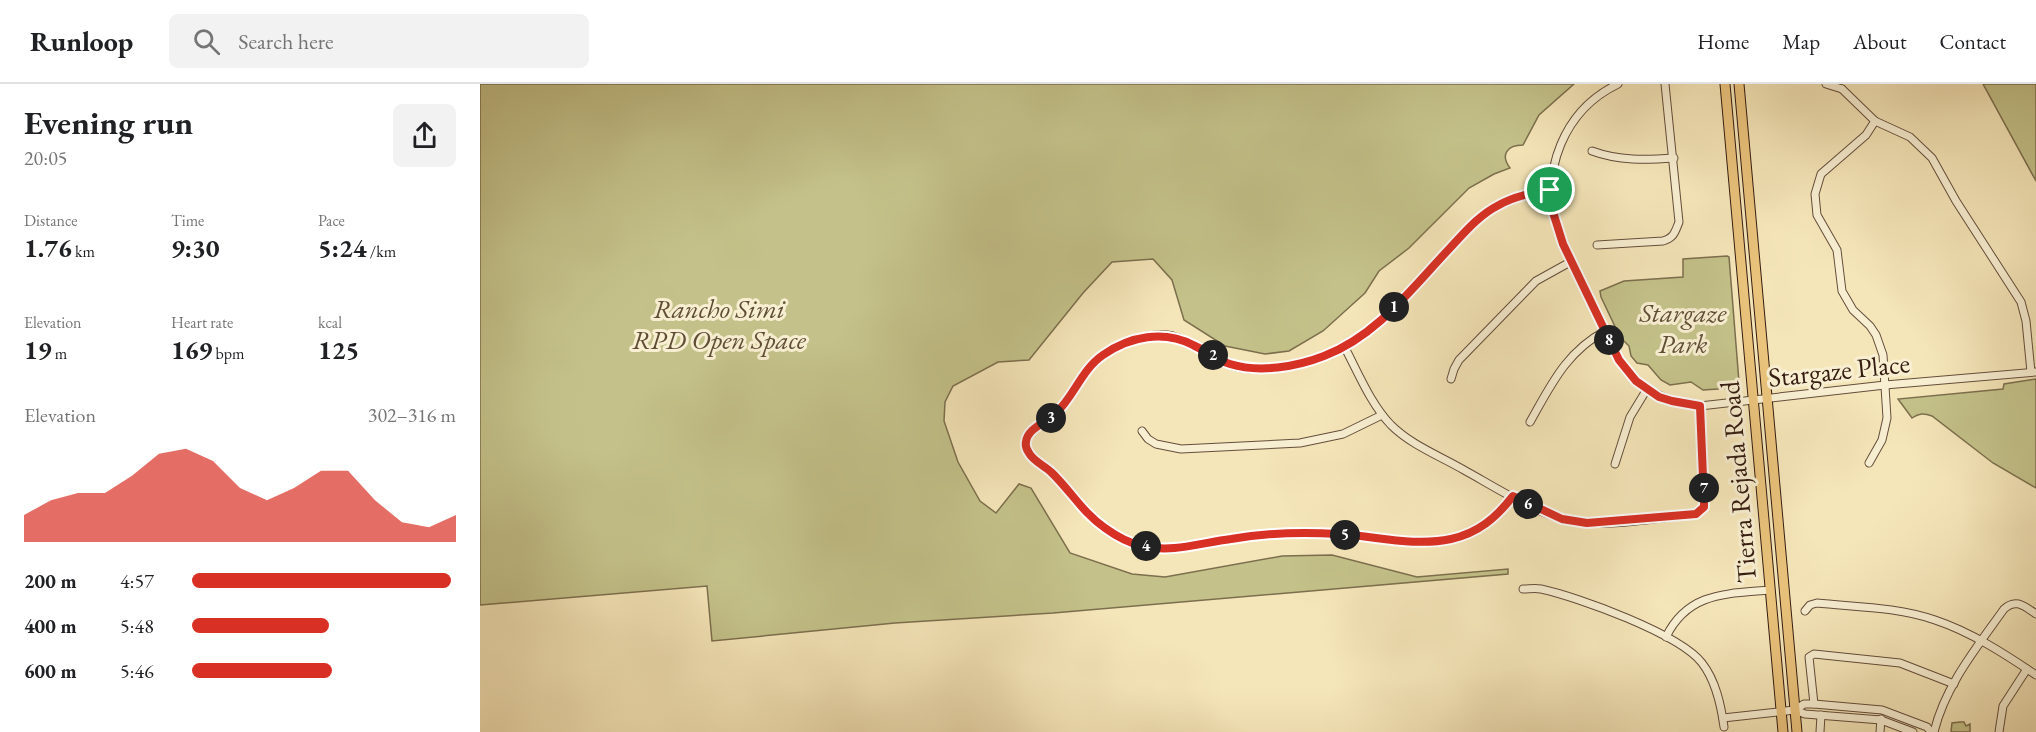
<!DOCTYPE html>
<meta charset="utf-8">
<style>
body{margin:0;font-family:"EB Garamond",serif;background:#f2f2f2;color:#202124;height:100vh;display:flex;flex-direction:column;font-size:22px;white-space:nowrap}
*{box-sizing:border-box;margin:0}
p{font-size:20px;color:#757577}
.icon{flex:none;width:33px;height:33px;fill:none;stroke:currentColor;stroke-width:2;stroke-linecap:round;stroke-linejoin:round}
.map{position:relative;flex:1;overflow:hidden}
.details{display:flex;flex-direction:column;background:#fff;width:480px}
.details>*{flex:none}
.pin{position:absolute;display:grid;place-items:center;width:51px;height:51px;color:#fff;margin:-26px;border:3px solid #fff;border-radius:50%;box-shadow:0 2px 6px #0007}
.km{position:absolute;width:30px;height:30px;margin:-15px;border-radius:50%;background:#222;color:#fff;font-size:16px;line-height:30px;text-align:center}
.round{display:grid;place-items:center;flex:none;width:63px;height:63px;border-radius:9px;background:#f2f2f2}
.headline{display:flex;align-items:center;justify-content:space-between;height:102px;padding:0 24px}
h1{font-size:33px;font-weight:700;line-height:45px}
.figures{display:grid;grid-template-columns:repeat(3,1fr);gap:9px;height:102px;padding:6px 24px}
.figures div{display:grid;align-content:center}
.figures b{font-size:26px;font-weight:700}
.figures small{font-size:16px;font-weight:400}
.figures p{font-size:16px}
.chart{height:168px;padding:12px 24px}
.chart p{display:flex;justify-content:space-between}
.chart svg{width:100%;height:108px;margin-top:6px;fill:#d93025;opacity:.7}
ul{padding:0 24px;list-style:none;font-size:20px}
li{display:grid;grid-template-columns:96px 72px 1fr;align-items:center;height:45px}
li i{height:15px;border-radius:8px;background:#d93025}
header{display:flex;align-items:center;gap:36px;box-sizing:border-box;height:84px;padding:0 30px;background:#fff;border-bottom:2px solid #e0e0e0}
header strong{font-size:28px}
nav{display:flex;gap:33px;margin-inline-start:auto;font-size:21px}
.search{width:420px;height:54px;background:#f2f2f2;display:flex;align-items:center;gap:15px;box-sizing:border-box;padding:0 21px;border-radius:9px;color:#757577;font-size:22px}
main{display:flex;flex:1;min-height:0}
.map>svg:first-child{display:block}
.green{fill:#c4c28a;stroke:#7c6f4e;stroke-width:1.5}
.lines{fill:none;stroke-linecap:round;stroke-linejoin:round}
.minor-casing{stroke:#644e3b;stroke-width:9}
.major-casing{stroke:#341c11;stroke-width:11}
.minor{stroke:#f8efd2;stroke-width:7}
.major{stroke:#eac37c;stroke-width:9}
.route-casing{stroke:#fff;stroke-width:12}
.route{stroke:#d93025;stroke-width:8}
.labels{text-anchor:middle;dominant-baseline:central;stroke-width:6;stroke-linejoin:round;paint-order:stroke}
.park-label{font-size:27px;font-style:italic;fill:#5f4e35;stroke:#f8efd2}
.street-label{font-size:27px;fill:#341c11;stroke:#f8efd2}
</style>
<header>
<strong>Runloop</strong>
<div class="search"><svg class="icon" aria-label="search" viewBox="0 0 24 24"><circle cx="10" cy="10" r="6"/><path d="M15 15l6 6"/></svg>Search here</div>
<nav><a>Home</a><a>Map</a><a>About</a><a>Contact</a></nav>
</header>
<main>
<section class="details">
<div class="headline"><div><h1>Evening run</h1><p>20:05</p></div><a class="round"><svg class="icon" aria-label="share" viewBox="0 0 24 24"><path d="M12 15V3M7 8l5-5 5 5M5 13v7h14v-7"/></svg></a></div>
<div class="figures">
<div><p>Distance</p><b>1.76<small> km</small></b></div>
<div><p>Time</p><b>9:30</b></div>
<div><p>Pace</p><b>5:24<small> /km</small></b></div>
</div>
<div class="figures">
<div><p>Elevation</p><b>19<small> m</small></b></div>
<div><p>Heart rate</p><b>169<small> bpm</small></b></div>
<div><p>kcal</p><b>125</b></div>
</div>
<div class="chart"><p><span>Elevation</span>302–316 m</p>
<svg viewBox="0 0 160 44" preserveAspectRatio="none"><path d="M0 44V33L10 27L20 24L30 24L40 17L50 8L60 6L70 11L80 22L90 27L100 22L110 15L120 15L130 27L140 36L150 38L160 33V44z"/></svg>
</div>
<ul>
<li><b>200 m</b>4:57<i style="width:98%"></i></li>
<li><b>400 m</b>5:48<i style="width:52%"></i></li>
<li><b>600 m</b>5:46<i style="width:53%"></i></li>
</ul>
</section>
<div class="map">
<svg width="1556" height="648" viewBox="0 0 1556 648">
<rect width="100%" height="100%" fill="#f5e6b9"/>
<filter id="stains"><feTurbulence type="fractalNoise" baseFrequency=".00333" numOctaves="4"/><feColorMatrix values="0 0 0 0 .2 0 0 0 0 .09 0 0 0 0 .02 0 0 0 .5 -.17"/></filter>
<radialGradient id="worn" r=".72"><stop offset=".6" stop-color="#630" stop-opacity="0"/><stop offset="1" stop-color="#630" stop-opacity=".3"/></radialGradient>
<g class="green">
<path d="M0,0H1094L1059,31L1043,61C1027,61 1020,71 1030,84L1014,90L989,104L929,164L899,187L885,209L843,247L809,267L785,270L745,262L704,236L692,196L673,175L632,178L603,209L549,276L518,278L473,302L465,318L464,337L478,378L500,417L516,429L539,400L551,404L590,469L652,490L685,493L802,472L852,471L937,493L1028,485V490L573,529L415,539L232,557L227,502L0,521Z"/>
<path d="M1503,0H1556V97Z"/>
<path d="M1247,172L1249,173L1259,298L1257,302L1253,304L1223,306L1211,298L1190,301L1181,296L1168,281L1157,279L1151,272L1149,262L1140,253L1121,213L1120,207L1144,197L1203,193V175Z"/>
<path d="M1556,295V404L1513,379L1452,332C1444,329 1439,329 1432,334L1418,315L1523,305L1524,300Z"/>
<path d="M1480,638H1484L1486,642L1490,640V648H1471L1472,639Z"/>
</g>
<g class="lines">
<defs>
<g id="minor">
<path d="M1138,0C1084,26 1060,87 1077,143C1084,165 1096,185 1106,206C1135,267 1143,313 1220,322L1405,301L1556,288"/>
<path d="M1346,0L1362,5"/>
<path d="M1362,5L1395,37L1430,53L1452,74L1476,117L1541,218L1546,237L1551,288"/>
<path d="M1112,67C1139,77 1166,76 1194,74"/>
<path d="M1117,161L1183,157C1194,154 1195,148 1199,138L1185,0"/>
<path d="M864,262C878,288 890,319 911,341C931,361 960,372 984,386C1015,403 1061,433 1095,438C1129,443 1175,434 1209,431C1218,429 1223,426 1224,416L1220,322"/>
<path d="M971,295L974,285L979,276L1056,197L1092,177"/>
<path d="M1050,338C1071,301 1086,268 1125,247"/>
<path d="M662,347L668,355L676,360L701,365L820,359L863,350L902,331"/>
<path d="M1389,379L1402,356L1407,334L1403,271L1396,251L1390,242L1373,226L1362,207L1357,166L1337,131L1335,110L1341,90L1386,51L1395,37"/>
<path d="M1135,380L1150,333L1167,305"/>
<path d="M1033,412C1017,434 998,449 971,455C935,463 897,453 861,450C826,448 784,449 750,455C720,459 694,469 663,462C621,452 602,419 574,391C564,380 540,372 546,354C550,345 560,342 567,337C575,331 581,324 586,317C594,306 599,294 608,284C626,265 666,246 693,252C713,257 728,272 747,280C770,289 801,284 824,278C896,259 943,192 992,140C1016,120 1040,111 1070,106"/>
<path d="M1043,505C1049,505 1055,504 1061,505C1098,513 1200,550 1222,579C1236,597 1241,621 1244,643"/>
<path d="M1325,527L1330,521L1337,519C1376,523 1418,523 1455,536C1491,548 1525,570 1556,591"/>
<path d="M1186,553C1208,508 1246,510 1290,506"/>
<path d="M1334,620L1329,573L1334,570L1420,579L1474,600"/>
<path d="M1315,626L1324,620H1334L1402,626L1447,643L1451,648"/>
<path d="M1243,634L1315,626L1325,630L1401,636L1433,648"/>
<path d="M1340,648L1341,631"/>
<path d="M1400,648L1401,635"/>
<path d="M1454,648C1465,602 1497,563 1524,525C1536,514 1544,522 1556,530"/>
<path d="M1519,648L1523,622L1547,585"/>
</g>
<g id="major">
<path d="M1245,0L1303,648"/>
<path d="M1259,0L1317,648"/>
</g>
</defs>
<use href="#minor" class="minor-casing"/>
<use href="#major" class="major-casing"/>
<use href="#minor" class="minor"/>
<use href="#major" class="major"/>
</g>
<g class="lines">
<defs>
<path id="route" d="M1070,106L1072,125L1083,160L1139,276L1156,297L1179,313L1192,317L1220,322L1224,417V423L1216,430L1107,439L1082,435L1033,412C1016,434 998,449 971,455C934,463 895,452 858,450C823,448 785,449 751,455C720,459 693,469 662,462C649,459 636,452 625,444C603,429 590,406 571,388C565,382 553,377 549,369C547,366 545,362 546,358C547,345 566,338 575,330C594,313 601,286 623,271C650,252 684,246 713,261C726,267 737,276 750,280C779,289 816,283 844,272C897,252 932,204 970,164C985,148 999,131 1019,121C1035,112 1052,109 1070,106Z"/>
</defs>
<use href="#route" class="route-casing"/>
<use href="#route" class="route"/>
</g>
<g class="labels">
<g class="park-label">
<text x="239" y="224">Rancho Simi<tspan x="239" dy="31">RPD Open Space</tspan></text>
<text x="1203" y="228">Stargaze<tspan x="1203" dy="31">Park</tspan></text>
</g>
<g class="street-label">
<text transform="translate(1359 286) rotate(-6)">Stargaze Place</text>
<text transform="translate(1258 398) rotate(-95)">Tierra Rejada Road</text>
</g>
</g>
<rect width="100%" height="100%" filter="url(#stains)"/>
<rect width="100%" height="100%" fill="url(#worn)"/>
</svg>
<div class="pin" style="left:1070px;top:106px;background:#1e9e55"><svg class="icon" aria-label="arrive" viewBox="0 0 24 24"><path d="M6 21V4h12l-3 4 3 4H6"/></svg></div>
<b class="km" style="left:914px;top:223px">1</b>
<b class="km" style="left:733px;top:271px">2</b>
<b class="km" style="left:571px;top:334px">3</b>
<b class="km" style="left:666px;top:462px">4</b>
<b class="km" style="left:865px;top:451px">5</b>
<b class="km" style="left:1048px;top:420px">6</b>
<b class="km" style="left:1224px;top:404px">7</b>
<b class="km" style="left:1129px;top:256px">8</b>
</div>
</main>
